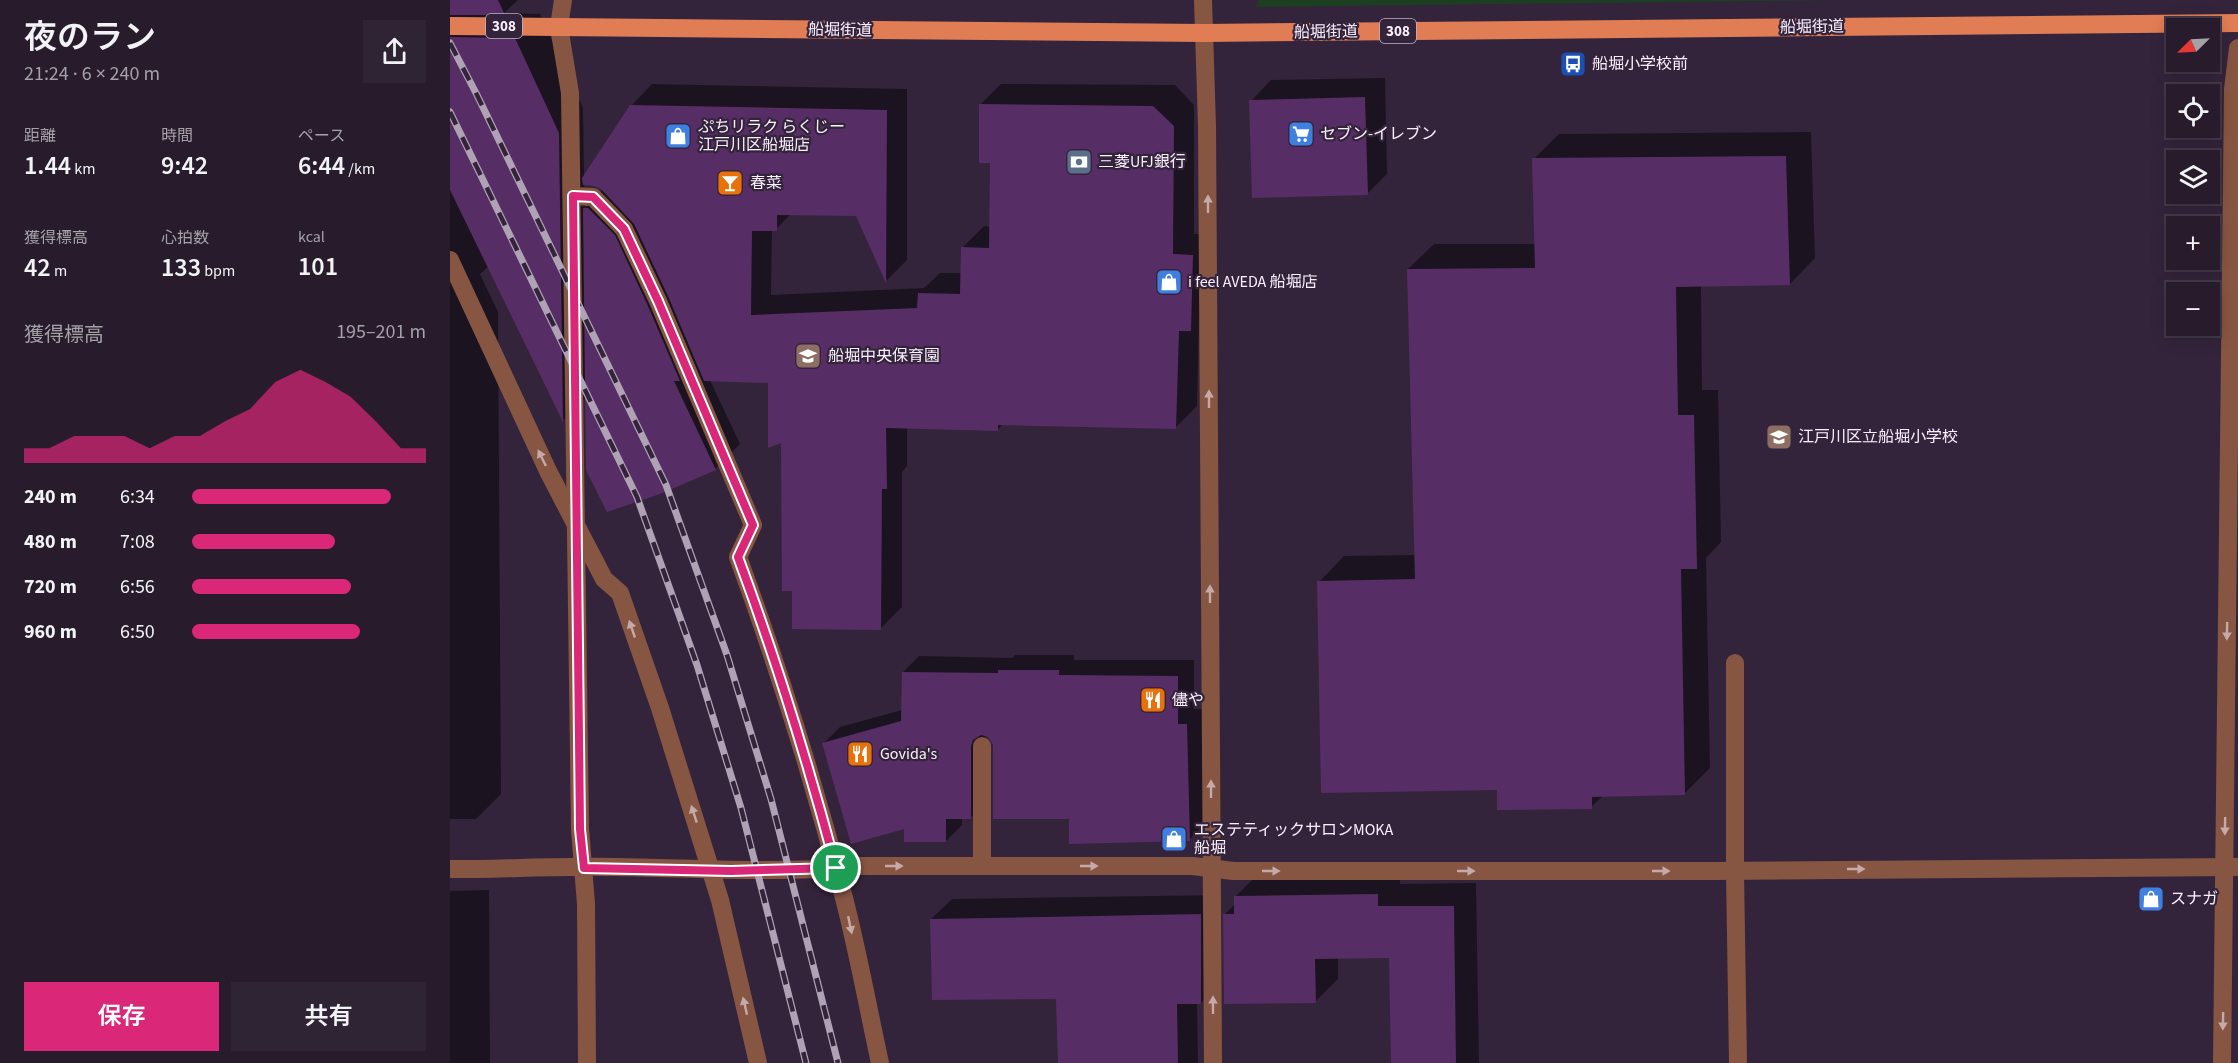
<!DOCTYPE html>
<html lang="ja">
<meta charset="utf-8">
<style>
body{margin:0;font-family:"Source Sans 3","Noto Sans JP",sans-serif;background:#2f2434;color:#f1f3f6;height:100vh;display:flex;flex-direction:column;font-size:22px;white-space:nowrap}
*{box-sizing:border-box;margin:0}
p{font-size:20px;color:#a4a1a9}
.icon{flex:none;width:33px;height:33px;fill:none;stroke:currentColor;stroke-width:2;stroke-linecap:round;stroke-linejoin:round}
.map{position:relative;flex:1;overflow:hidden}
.details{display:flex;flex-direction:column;background:#271b2c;width:450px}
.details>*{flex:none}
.needle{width:39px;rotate:246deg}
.controls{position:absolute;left:1716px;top:18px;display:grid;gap:12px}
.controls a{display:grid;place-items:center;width:54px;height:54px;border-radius:0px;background:#271b2c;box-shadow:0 3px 15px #0003,0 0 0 2px #433948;font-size:30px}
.pin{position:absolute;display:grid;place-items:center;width:51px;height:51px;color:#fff;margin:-26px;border:3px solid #fff;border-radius:50%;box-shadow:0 2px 6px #0007}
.round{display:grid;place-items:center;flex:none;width:63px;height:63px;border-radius:0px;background:#2f2434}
.headline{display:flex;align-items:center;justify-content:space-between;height:102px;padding:0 24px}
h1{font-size:33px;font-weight:600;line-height:45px}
.figures{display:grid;grid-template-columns:repeat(3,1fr);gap:9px;height:102px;padding:6px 24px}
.figures div{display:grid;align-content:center}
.figures b{font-size:26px;font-weight:600}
.figures small{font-size:16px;font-weight:400}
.figures p{font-size:16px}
.chart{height:168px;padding:12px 24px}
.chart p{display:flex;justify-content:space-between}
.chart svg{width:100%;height:108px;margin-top:6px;fill:#db2777;opacity:.7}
.primary-button{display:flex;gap:12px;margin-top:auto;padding:12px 24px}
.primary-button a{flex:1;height:69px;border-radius:0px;background:#db2777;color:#fff;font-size:24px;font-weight:600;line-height:69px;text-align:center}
.primary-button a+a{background:#2f2434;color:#f1f3f6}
ul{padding:0 24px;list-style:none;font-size:20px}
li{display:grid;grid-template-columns:96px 72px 1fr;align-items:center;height:45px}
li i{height:15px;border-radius:8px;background:#db2777}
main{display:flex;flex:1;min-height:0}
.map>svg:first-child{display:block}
.green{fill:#1d3f21}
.shadow{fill:#0007;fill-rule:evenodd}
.building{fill:#562e65}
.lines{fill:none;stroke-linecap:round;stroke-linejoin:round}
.lane{stroke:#875642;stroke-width:18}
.street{stroke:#875642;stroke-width:18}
.primary{stroke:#e17d54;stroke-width:18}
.rail-casing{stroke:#afa2b4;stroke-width:7}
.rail{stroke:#34243b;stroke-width:4.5;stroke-dasharray:14;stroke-linecap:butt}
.oneway{fill:#c6aaa9}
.route-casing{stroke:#fff;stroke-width:12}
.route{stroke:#db2777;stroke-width:8}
.labels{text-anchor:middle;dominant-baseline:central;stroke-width:4.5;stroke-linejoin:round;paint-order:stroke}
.shield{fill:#34243b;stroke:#bfb2c4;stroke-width:1.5}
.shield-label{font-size:15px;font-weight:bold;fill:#faeffe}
.street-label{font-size:16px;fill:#faeffe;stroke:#34243b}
.poi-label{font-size:16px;fill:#faeffe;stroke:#34243b;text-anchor:start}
</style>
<main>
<section class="details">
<div class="headline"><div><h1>夜のラン</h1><p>21:24 · 6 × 240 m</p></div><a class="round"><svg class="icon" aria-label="share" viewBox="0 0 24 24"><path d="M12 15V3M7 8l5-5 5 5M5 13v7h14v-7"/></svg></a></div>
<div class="figures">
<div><p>距離</p><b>1.44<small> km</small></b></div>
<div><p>時間</p><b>9:42</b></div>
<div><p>ペース</p><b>6:44<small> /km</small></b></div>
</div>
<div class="figures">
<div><p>獲得標高</p><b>42<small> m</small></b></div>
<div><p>心拍数</p><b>133<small> bpm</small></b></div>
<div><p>kcal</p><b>101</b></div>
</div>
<div class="chart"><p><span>獲得標高</span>195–201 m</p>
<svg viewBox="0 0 160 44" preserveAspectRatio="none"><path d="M0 44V38L10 38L20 33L30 33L40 33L50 38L60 33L70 33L80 27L90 22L100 11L110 6L120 11L130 17L140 27L150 38L160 38V44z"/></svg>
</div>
<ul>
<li><b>240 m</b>6:34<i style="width:85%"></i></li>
<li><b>480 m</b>7:08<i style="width:61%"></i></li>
<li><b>720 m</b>6:56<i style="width:68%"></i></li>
<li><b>960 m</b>6:50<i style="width:72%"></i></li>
</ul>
<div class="primary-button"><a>保存</a><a>共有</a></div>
</section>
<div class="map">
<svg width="1788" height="1063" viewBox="0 0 1788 1063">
<rect width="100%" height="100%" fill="#34243b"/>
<path class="green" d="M809,0H1397L805,7Z"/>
<g class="shadow">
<path d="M0,0H68L54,13L90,14L133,108L134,178L181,106L202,84L457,89V260L437,280L407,214L342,213L326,229H322L321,295L474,288L490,273H512L513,247L534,226L541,227V161L530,105L551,84L725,85L744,105V234H764L762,308L749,321L747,406L726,427L553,424L547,430L457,427V466L452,472V607L431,628L344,590L332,441L319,381L260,380L290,444L265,469L137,396L114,420L39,266L30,274L48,312L51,794L26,819H0ZM134,184H144L153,189L135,208Z"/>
<path d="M935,78L937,174L917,194L801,101L821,80Z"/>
<path d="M1361,132L1365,258L1340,284L1251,285L1252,390H1268L1271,542L1256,558L1260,768L1235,793L1154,795L1141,807L1048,789L869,582L894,556L966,555L958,269L984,244H1086L1084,159L1109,134Z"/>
<path d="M565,655H624V660H744V709H753L755,824L739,840L620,817L545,746L543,739L536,735V802L520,818H512V825L496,841L456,827L374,743L390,727L452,710L453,672L469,656L562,658Z"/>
<path d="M950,872V884L1026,883L1029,1063H942L940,956L888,957V979L865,1002L775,914L785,904V897L808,874Z"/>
<path d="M39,890L40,1063H0V891Z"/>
<path d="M770,895L771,982L751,1003H747L748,1063H609L608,998L481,919L502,899Z"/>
</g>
<g class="building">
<path d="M0,0H48L55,15H0Z"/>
<path d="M0,37L65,38L109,133L113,422L0,190Z"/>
<path d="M915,97L918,195L802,198L799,100Z"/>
<path d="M529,104L703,106L724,126L723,254L743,255L741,331H729L726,429L548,425V431L436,428L437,489H432L431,630L342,629V591H332L331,443L318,448V383L254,381L218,296L184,224L151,189L144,186L133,185L132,178L180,105L437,110L436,283L406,216L327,215V231H302L301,315L467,308L468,293L510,294L511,247L539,248L540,163H529Z"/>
<path d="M1336,156L1340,285L1226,287L1228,415H1244L1247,569H1231L1235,795L1142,797V809L1047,810V790L871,793L867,581L965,579L957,269L1085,268L1082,158Z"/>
<path d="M133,208H138L165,235L198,306L230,381H224L266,470L210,494L157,512L136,470Z"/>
<path d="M548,670H609V675L728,676V724H737L740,841L619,844V819H543V745L538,737L531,735L523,740L521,746V819H496V842H454V829L401,844L372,743L451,721L452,672L548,673Z"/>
<path d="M928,894V906H1004L1006,1063H941L939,958L865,959L866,1003L774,1004L773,914H784V896Z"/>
<path d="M751,914V1004H727L728,1063H608L606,999L482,1000L480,919Z"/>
</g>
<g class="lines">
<g class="lane">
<path d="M532,746V866"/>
<path d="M1285,871V663"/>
</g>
<g class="street">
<path d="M113,0L109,27L120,93L130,829L136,904L137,1063"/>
<path d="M753,0L757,126L763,1063"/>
<path d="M122,196L143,197L174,229L208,301L303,525L288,557C329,669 364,782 394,898C408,952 418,1008 430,1063"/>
<path d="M0,260L98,471L154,579L170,593L210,708L270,900L308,1063"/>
<path d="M0,869C55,869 110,866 164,867C246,868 328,874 410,866H743L783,871H1263L1788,867"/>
<path d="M1285,871L1288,1063"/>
<path d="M1772,1063L1783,89L1788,48"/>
</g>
<path class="primary" d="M0,26L754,33L1788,23"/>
<defs>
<g id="rail">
<path d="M0,43L27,95L216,485L277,655L321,799L388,1063"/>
<path d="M0,112L187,497L247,665L291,808L356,1063"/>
</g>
</defs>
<use href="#rail" class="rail-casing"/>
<use href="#rail" class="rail"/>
</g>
<defs><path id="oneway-solid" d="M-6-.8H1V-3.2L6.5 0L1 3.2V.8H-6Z" transform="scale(1.5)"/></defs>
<g class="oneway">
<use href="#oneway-solid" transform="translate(758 204) rotate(-90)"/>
<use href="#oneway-solid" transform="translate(759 399) rotate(-90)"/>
<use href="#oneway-solid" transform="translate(92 458) rotate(-116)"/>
<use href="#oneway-solid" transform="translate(760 594) rotate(-90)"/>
<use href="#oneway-solid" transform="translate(182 629) rotate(-109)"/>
<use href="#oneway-solid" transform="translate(1777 631) rotate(91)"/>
<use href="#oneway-solid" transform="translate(761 789) rotate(-90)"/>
<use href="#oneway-solid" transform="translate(244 814) rotate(-108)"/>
<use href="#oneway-solid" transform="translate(1775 826) rotate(91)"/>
<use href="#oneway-solid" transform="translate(444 866)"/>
<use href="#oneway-solid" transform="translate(639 866)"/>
<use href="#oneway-solid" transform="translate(1406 869)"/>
<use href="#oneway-solid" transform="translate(821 871)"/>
<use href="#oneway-solid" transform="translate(1016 871)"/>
<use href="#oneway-solid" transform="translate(1211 871)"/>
<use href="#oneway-solid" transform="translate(400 925) rotate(78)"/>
<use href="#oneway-solid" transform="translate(763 1005) rotate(-90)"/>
<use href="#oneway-solid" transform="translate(295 1006) rotate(-103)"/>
<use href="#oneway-solid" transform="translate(1773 1021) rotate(91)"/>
</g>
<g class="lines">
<defs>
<path id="route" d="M123,196L143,197L174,229L208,301L303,525L288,557C326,659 358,763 386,868L281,871L134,868L130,829Z"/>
</defs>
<use href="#route" class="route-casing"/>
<use href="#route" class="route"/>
</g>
<defs>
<symbol id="bus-square" viewBox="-11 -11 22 22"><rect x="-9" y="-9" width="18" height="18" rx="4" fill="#1a4fb4" stroke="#34243b"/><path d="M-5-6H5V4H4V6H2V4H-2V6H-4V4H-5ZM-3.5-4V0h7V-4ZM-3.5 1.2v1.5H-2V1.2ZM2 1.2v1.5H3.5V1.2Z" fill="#fff"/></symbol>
<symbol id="supermarket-square" viewBox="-11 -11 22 22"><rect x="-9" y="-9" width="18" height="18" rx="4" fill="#3f7fe0" stroke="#34243b"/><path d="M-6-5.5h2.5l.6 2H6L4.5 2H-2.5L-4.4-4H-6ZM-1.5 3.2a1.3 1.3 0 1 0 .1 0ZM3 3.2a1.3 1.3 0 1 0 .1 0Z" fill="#fff"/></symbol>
<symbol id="shop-square" viewBox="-11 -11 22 22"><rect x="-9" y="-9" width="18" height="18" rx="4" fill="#3f7fe0" stroke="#34243b"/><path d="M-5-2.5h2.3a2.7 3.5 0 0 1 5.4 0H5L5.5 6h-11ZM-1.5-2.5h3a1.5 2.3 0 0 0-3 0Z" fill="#fff"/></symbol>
<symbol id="bank-square" viewBox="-11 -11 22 22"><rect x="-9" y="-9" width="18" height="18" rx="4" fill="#5c6f8a" stroke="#34243b"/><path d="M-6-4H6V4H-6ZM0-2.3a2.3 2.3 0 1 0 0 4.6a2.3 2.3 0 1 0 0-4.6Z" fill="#fff"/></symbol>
<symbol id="bar-square" viewBox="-11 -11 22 22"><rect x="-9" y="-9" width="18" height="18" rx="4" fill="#e8710a" stroke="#34243b"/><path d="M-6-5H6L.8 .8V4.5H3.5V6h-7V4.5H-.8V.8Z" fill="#fff"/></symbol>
<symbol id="school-square" viewBox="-11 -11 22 22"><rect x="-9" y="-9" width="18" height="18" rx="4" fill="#8d6e63" stroke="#34243b"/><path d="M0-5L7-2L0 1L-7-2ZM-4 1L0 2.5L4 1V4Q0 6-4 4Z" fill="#fff"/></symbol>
<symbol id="restaurant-square" viewBox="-11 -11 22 22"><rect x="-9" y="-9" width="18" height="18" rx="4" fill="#e8710a" stroke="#34243b"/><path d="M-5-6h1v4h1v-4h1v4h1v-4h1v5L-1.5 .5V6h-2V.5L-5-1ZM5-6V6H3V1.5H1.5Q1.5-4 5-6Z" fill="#fff"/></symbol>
</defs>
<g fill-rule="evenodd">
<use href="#bus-square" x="1108" y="49" width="30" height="30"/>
<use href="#supermarket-square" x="836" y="119" width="30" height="30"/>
<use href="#shop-square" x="213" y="121" width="30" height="30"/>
<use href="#bank-square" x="614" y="147" width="30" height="30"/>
<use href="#bar-square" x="265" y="168" width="30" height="30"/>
<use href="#shop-square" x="704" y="267" width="30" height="30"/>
<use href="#school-square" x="343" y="341" width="30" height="30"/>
<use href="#school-square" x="1314" y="422" width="30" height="30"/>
<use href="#restaurant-square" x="688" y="685" width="30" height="30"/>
<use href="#restaurant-square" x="395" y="739" width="30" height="30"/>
<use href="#shop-square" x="709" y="824" width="30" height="30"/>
<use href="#shop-square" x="1686" y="884" width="30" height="30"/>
</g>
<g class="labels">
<g class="shield">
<rect x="36" y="14" width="36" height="24" rx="4.5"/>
<rect x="930" y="19" width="36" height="24" rx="4.5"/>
</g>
<g class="shield-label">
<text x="54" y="26">308</text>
<text x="948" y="31">308</text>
</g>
<g class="street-label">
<text transform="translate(1362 27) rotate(-1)">船堀街道</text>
<text transform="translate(390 30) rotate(1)">船堀街道</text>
<text transform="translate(876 32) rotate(-1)">船堀街道</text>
</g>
<g class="poi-label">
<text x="1142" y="64">船堀小学校前</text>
<text x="248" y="127">ぷちリラク らくじー<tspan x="248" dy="18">江戸川区船堀店</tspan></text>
<text x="870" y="134">セブン-イレブン</text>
<text x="648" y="162">三菱UFJ銀行</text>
<text x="300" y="183">春菜</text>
<text x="738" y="282">i feel AVEDA 船堀店</text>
<text x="378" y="356">船堀中央保育園</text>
<text x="1348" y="437">江戸川区立船堀小学校</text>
<text x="722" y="700">儘や</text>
<text x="430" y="754">Govida's</text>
<text x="744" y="830">エステティックサロンMOKA<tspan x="744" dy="18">船堀</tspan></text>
<text x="1720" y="899">スナガ</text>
</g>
</g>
</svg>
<div class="controls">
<a><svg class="needle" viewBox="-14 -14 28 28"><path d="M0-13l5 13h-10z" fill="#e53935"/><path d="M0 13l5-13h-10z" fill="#a4a1a9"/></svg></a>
<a><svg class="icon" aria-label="locate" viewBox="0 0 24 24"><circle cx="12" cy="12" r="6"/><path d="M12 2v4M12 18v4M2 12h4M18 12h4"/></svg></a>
<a><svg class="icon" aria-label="layers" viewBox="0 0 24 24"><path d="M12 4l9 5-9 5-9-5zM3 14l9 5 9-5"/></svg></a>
<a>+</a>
<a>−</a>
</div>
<div class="pin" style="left:386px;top:868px;background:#1e9e55"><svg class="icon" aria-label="arrive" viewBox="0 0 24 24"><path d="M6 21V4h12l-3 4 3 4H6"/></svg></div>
</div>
</main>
